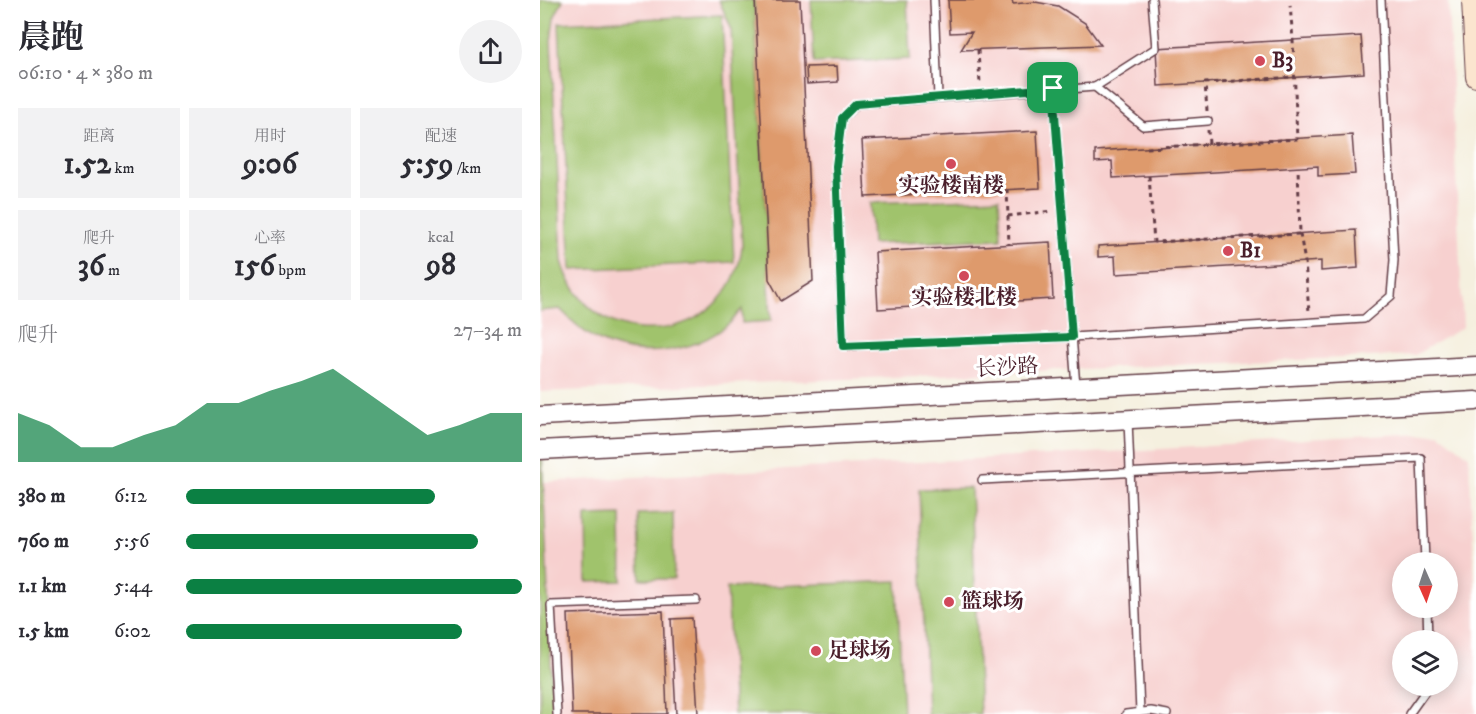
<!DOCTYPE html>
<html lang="zh">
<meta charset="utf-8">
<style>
body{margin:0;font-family:"IM FELL DW Pica","Noto Serif SC",serif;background:#f2f2f3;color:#2b2b33;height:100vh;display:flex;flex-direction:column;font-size:22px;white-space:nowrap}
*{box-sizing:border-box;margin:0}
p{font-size:20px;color:#7c7c81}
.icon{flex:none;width:33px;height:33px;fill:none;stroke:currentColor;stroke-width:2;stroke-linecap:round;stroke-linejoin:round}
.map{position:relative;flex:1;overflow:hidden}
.drawer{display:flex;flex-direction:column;background:#fff;width:540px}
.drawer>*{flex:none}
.needle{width:39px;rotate:177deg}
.controls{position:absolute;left:852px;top:552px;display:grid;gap:12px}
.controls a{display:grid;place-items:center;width:66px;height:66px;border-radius:50%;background:#fff;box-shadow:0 3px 15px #0003;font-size:30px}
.pin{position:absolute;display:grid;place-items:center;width:51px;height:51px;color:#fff;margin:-26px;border-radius:12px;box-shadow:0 3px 9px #0006}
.round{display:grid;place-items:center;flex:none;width:63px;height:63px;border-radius:32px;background:#f2f2f3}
.overview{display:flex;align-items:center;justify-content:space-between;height:102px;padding:0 18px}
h1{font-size:33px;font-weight:700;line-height:45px}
.figures{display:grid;grid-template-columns:repeat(3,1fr);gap:9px;height:102px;padding:6px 18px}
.figures div{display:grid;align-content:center;border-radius:0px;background:#f2f2f3;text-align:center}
.figures b{font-size:30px;font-weight:700}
.figures small{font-size:16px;font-weight:400}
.figures p{font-size:16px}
.chart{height:168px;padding:12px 18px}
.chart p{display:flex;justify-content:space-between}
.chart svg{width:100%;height:108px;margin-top:6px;fill:#0b8043;opacity:.7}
ul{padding:0 18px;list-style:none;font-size:20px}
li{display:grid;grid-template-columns:96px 72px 1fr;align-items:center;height:45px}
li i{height:15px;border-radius:8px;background:#0b8043}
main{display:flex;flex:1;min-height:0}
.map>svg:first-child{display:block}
.built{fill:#f7d0cf;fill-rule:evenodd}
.green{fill:#a0c36c;stroke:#75714c;stroke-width:1.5}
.building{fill:#de9a6c}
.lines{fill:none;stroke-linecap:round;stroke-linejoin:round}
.service-casing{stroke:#643e46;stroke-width:10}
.tertiary-casing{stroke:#643e46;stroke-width:21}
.secondary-casing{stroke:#643e46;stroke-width:22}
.path{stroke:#643e46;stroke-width:3;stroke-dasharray:4.5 4.5;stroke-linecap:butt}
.service{stroke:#fff;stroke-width:7}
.tertiary{stroke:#fff;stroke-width:18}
.secondary{stroke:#fbe5cf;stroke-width:20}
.route-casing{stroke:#fff;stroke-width:12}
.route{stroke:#0b8043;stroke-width:8}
.poi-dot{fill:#d1495b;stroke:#fff;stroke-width:2}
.labels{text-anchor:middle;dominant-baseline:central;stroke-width:6;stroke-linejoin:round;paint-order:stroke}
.poi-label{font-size:21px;font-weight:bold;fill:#4a1f2b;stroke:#fff;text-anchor:start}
.street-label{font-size:21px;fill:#4a1f2b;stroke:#fff}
</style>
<main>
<section class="drawer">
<div class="overview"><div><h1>晨跑</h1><p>06:10 · 4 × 380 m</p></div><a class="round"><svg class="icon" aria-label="share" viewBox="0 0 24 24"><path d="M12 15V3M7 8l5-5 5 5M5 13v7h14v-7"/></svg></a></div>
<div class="figures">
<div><p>距离</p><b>1.52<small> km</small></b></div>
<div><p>用时</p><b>9:06</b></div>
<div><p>配速</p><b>5:59<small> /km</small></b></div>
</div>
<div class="figures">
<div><p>爬升</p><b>36<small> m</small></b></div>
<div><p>心率</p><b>156<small> bpm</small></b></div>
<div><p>kcal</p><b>98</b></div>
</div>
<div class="chart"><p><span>爬升</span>27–34 m</p>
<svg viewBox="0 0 160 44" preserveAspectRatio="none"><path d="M0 44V24L10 29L20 38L30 38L40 33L50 29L60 20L70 20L80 15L90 11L100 6L110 15L120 24L130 33L140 29L150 24L160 24V44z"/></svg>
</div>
<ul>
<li><b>380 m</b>6:12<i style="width:74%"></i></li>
<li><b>760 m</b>5:56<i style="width:87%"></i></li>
<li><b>1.1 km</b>5:44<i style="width:100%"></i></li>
<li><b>1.5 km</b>6:02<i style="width:82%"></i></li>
</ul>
</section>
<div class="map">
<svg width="936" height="714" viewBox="0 0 936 714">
<rect width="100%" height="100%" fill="#fff"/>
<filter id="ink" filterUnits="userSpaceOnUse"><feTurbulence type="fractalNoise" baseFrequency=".0167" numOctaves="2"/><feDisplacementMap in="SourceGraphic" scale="12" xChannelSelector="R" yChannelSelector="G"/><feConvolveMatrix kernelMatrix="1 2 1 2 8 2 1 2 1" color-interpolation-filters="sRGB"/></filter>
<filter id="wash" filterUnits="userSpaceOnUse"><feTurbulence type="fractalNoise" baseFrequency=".008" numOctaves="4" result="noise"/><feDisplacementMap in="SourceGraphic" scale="24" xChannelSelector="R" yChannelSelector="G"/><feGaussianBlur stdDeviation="1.35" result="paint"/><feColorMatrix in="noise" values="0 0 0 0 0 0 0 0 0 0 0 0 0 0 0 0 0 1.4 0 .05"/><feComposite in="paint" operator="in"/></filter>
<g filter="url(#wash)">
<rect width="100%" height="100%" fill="#f5f0df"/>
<g class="built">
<path d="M0,0H908L923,327L875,355L0,392Z"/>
<path d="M898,432L929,456L936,608V714H13L3,482L605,450ZM862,562H908V608H862ZM862,640H908V686H862Z"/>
</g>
<g class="green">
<path d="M0,0H23L14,18L11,41L22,261C49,361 192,347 202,246L191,28L179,0H214L231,321L202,323V309C198,313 194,319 190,323C153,355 93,361 51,336C39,329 30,319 20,309L0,311Z"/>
<path d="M271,0H367L370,59L274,63Z"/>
<path d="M182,15L194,262L31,270L19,23Z"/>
<path d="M459,198L461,239L332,244L330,203Z"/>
<path d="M0,450H2L13,714H0Z"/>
<path d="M431,488L440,714H387L379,489Z"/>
<path d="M133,513L134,579H100L98,514Z"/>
<path d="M81,515L82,581L47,582L46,516Z"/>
<path d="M357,581L363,714H194L187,588Z"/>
</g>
<g id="blocks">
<g class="building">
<path d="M215,0H260L273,281L241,301L229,279Z"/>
<path d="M408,0H472L473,4L495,2L518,6L545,23L561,45L421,50L432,32L410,33Z"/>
<path d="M821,36L824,73L618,86L616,48Z"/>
<path d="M297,66L298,82L267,84L266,67Z"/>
<path d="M497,131L500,188L325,197L322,140Z"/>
<path d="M812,135L815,174L778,176V166L573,178L572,161L555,162V151Z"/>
<path d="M816,230L818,268L781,271V261L576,274L575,256L558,257V246Z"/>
<path d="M510,242L513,299L338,309L335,252Z"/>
<path d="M123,611L127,714H32L28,614Z"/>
<path d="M152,618L158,714H136L131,619Z"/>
</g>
</g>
</g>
<g filter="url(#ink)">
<use href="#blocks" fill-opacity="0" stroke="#643e46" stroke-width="1.5"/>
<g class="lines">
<defs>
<g id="service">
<path d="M394,0L398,97"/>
<path d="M555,87L603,126L668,121"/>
<path d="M513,89L317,104L302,118L296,166L303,346L532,337L824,319L851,296L854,260L841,0"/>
<path d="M536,387L513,89H529L555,87L616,48L612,0"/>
<path d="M588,420L600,712"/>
<path d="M442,480L881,458L885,562"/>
<path d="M887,608L888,640"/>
<path d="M17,714L11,605L156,600"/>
<path d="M586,714L611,711L627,714"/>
<path d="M869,714L889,686"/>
</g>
<g id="tertiary">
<path d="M0,416L936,366"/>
<path d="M0,450L936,401"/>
</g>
<path id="secondary" d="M932,0L936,77"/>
</defs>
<use href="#service" class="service-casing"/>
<use href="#tertiary" class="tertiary-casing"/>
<use href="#secondary" class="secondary-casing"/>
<g class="path">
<path d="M438,50L440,84"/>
<path d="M667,111L665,83L754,77"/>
<path d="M668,130L669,144L757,139L753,40L750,5"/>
<path d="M607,148L669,144"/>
<path d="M609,176L614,242L760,234L758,167"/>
<path d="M467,189L469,245"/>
<path d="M468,216L512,211"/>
<path d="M760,234L765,262L769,312"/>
</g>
<use href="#service" class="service"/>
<use href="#tertiary" class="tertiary"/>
<use href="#secondary" class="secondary"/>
</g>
</g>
<g class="lines" filter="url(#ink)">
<defs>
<path id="route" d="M513,88L532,337L303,346L296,166L302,118L316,104Z"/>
</defs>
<use href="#route" class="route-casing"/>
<use href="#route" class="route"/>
</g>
<g class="poi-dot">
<circle cx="720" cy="61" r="6"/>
<circle cx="411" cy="164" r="6"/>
<circle cx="688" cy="251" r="6"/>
<circle cx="424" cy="276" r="6"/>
<circle cx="409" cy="602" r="6"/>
<circle cx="276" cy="651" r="6"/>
</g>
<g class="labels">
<g class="poi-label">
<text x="732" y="61">B3</text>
<text x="411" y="186" text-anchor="middle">实验楼南楼</text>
<text x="700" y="251">B1</text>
<text x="424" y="298" text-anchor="middle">实验楼北楼</text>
<text x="421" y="602">篮球场</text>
<text x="288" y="651">足球场</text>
</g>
<g class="street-label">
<text transform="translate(467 368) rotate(-3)">长沙路</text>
</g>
</g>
</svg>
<div class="controls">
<a><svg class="needle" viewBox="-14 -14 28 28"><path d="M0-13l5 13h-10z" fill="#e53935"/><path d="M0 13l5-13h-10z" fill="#7c7c81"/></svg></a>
<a><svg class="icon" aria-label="layers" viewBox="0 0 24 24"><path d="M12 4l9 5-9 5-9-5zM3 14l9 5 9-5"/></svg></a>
</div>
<div class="pin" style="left:513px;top:88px;background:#1e9e55"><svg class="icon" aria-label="arrive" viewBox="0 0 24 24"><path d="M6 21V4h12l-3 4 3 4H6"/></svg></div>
</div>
</main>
